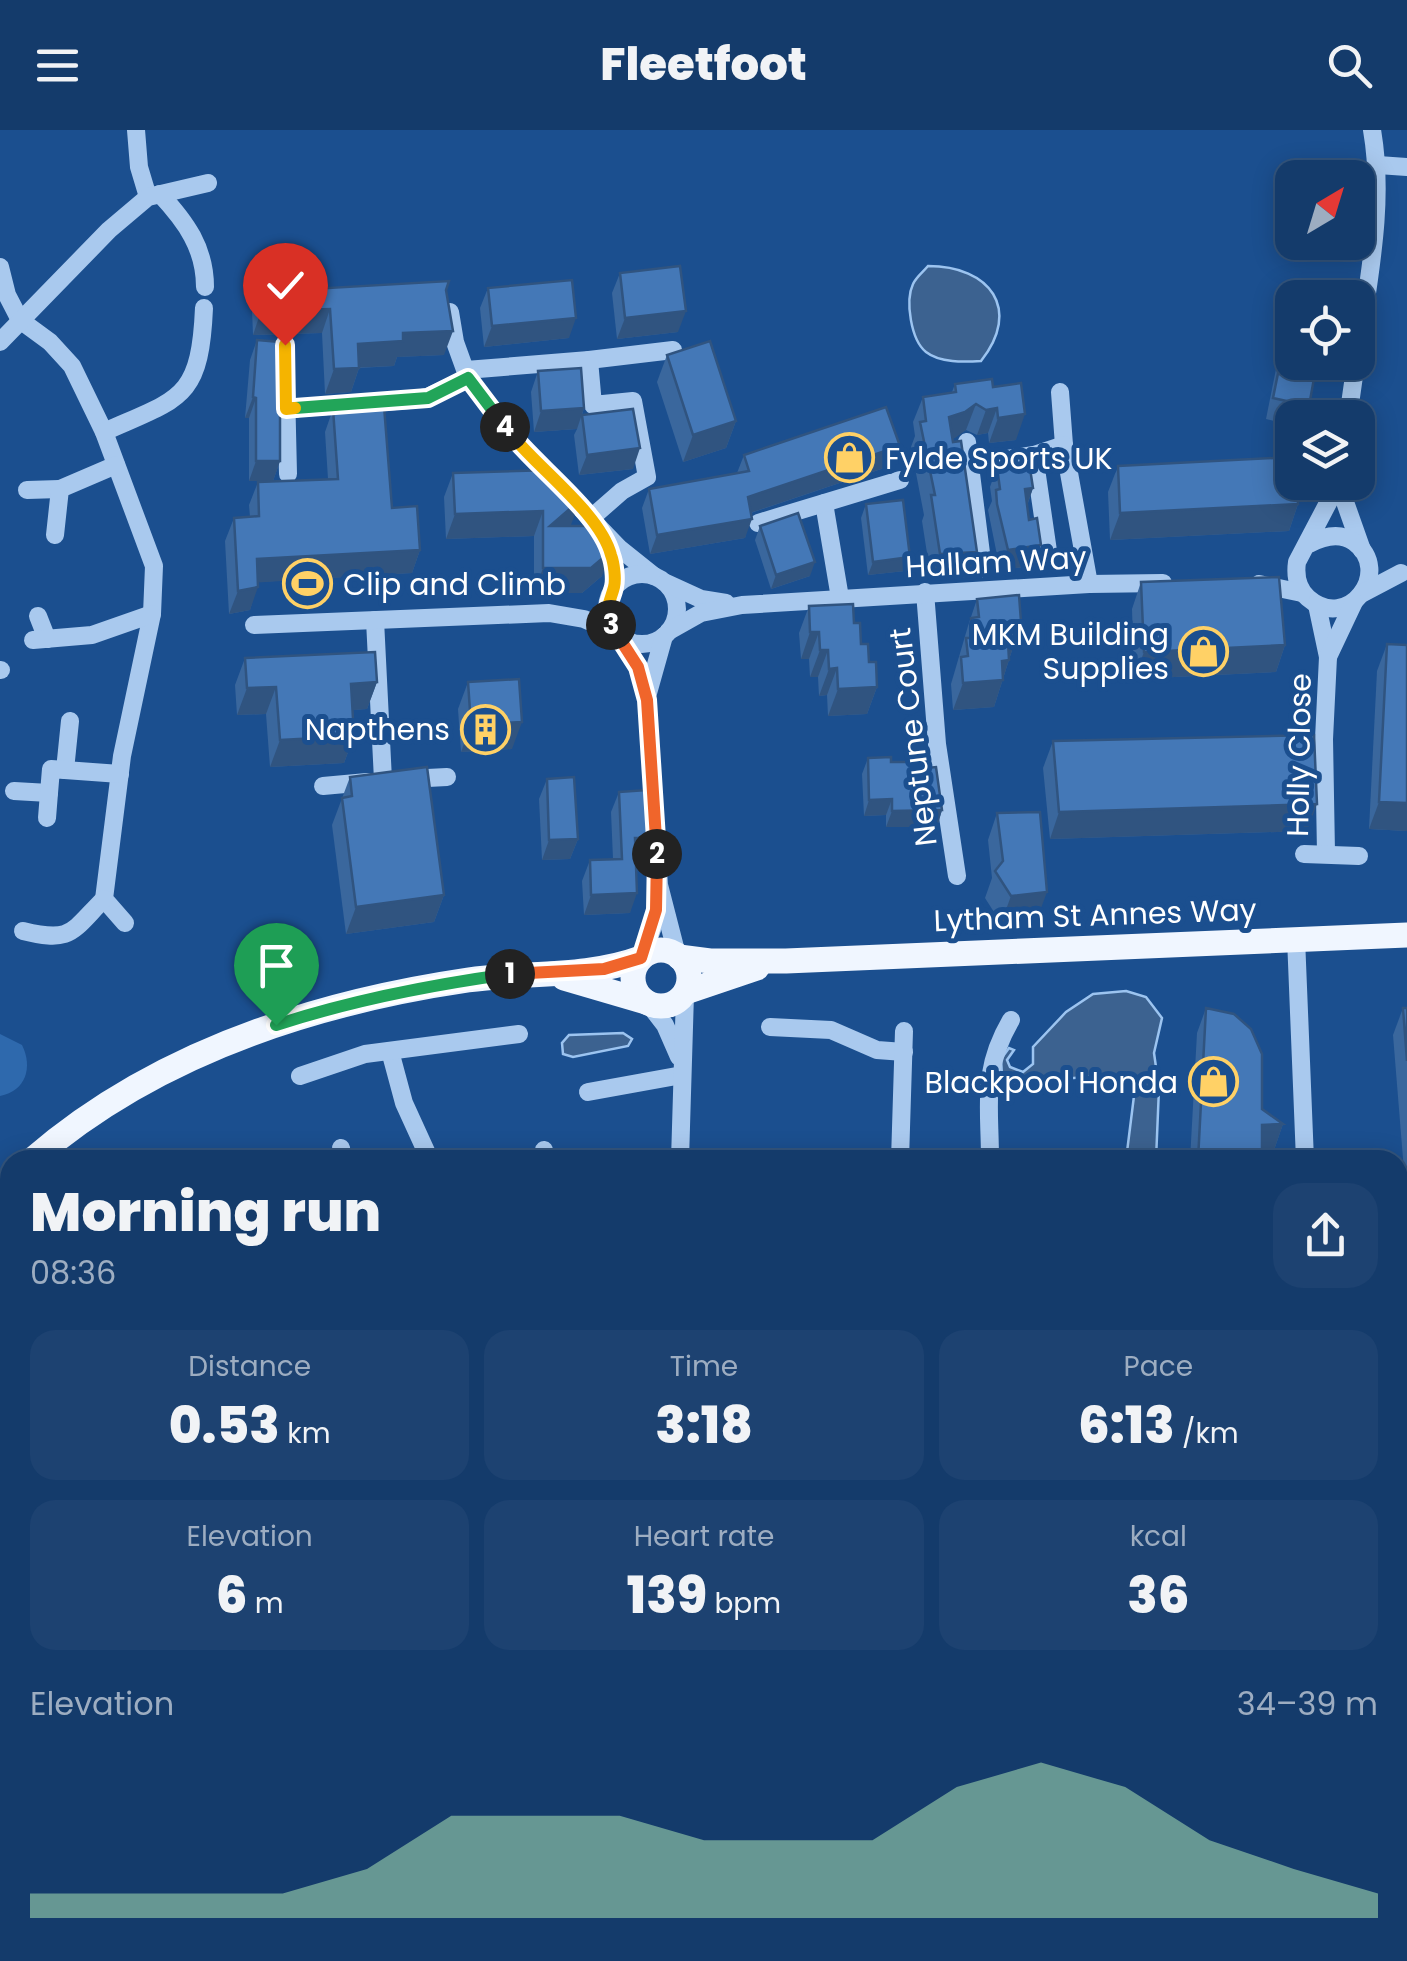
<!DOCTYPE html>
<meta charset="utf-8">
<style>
body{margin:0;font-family:Poppins,sans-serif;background:#1d4271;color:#f1f3f6;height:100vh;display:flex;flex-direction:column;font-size:38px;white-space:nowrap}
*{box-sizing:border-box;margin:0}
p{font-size:32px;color:#9dadc1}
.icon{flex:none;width:55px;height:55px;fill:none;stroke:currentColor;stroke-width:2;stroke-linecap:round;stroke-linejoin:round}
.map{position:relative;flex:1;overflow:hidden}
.panel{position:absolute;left:0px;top:1020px;width:1408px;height:812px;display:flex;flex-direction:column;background:#143b6b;border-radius:30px 30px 0 0;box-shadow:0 5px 25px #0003,0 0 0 2px #33557e}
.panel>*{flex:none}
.needle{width:65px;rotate:38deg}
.tools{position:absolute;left:1275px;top:30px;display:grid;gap:20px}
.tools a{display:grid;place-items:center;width:100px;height:100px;border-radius:20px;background:#143b6b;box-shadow:0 5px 25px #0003,0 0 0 2px #33557e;font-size:50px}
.pin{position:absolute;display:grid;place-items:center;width:85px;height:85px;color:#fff;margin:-102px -42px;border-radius:50% 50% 50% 0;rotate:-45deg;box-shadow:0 0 10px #0007}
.pin .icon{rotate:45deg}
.km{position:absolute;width:50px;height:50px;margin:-25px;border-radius:50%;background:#222;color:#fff;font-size:28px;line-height:50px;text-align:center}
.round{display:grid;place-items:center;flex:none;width:105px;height:105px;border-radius:30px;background:#1d4271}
.head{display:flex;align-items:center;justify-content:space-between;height:170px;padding:0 30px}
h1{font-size:55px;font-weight:800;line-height:75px}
.metrics{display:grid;grid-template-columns:repeat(3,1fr);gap:15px;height:170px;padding:10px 30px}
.metrics div{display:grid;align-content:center;border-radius:25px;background:#1d4271;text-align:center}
.metrics b{font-size:50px;font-weight:800}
.metrics small{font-size:28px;font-weight:400}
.metrics p{font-size:28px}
.chart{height:280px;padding:20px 30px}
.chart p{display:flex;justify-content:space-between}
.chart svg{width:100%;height:180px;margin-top:10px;fill:#8abfa5;opacity:.7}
header{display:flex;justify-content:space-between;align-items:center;height:130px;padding:0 30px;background:#143b6b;font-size:45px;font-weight:800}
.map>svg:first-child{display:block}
.green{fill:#2e69ad}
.water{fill:#3c6290;stroke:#9cc4f0;stroke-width:2.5}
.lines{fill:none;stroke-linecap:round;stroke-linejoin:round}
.stream{stroke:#9cc4f0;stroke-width:5}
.minor{stroke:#a9c9ee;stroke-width:18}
.major{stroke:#f0f6ff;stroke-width:25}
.wall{fill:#3a679d}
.shaded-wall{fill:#305480}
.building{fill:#4478b7;stroke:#305480;stroke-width:2.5}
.split-1-casing{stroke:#fff;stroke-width:20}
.split-2-casing{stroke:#fff;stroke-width:20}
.split-3-casing{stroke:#fff;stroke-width:20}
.split-4-casing{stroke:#fff;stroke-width:20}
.split-5-casing{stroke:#fff;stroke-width:20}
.split-6-casing{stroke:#fff;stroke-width:20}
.split-1{stroke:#22a559;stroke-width:12}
.split-2{stroke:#f0652b;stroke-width:12}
.split-3{stroke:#f0652b;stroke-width:12}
.split-4{stroke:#f5b400;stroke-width:12}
.split-5{stroke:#22a559;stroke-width:12}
.split-6{stroke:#f5b400;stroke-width:12}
.labels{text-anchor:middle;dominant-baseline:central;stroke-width:10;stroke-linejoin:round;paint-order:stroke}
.poi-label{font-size:30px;fill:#fff;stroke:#1b4f8f;text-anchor:end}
.street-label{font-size:30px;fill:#fff;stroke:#1b4f8f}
</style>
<header><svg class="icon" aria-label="menu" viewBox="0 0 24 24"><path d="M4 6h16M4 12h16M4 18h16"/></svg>Fleetfoot<svg class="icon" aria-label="search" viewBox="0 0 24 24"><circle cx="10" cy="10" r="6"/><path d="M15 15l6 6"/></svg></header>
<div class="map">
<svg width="1407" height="1831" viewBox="0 0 1407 1831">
<rect width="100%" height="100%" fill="#1b4f8f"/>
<path class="green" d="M0,904L22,915C33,937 26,961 0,966Z"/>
<g class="water">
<path d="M928,136C990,136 1022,179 981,231C964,232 940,233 926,222C911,210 905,171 913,154C916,147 923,142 928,136Z"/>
<path d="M1126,861L1146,867L1162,888L1154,923L1159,958L1156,1030H1126L1134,966L1121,951L1104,946L1014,952L1002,946L1001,929L1009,918L1014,920L1007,930L1010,937L1023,942L1033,934V917L1066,882L1093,864Z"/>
<path d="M623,903L632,909L628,916L573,927L563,924L562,913L569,905Z"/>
</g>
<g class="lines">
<g class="stream">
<path d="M0,1553L10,1558"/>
<path d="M390,1822L402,1831"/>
</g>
<g class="minor">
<path d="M136,0L139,37L148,67"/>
<path d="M1378,35L1407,37"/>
<path d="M160,64C186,92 205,118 205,157"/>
<path d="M0,137L7,165L20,190L50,212L72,236L104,302L154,436L152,484L122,626L104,769L125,793"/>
<path d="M450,182L455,212L468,248L517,312L619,418L654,446"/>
<path d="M0,212L109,100L148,67L208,53"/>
<path d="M285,215L288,344"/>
<path d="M1358,225C1368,150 1385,75 1372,0"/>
<path d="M589,230L673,220"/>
<path d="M466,240L589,230L593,275L633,271L647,347L622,361L590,389"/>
<path d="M1060,262L1064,315L1089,454"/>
<path d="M286,279L410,270L428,267L468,248"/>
<path d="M1348,288L1356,232"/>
<path d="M104,302C180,268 200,270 204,178"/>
<path d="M967,312L983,439"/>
<path d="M1034,325L1049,428"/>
<path d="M970,334L1034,325L1064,315"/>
<path d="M1339,355L1362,420"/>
<path d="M27,360L60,359"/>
<path d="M824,373L840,468"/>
<path d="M758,393L900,350"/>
<path d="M55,405L60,359L116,335"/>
<path d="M1309,414C1324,406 1340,402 1354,412C1394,441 1348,503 1308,468C1297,458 1295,446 1297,432L1339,352"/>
<circle cx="642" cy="479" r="35"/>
<path d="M666,453L701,469L726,473"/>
<path d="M1259,454L1302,463"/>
<path d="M925,462L937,614L957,746"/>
<path d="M1363,463L1401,443"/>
<path d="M1317,475L1328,527L1324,609L1326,723"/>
<path d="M38,486L47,509"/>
<path d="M375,490L383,650"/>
<path d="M254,495L549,483L584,489L618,504"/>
<path d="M669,501L701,483L742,475L1089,454L1163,453"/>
<path d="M620,506L638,537L647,570L659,755L677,825"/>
<path d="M33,510L92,505L152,484"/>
<path d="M1328,527L1354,472"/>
<path d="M0,540H1"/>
<path d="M648,563L664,506"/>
<path d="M65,640L70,591"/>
<path d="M408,649L447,647"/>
<path d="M323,656L367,652"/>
<path d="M14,661L49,663L51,639L120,644"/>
<path d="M47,688L49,663"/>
<path d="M1304,724L1359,726"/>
<path d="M23,801C72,813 71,802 104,769"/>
<path d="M1296,808L1305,1030"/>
<path d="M642,827L654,794L657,770"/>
<path d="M648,873L665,895L679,927"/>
<path d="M770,897L831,900L877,920L904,922"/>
<path d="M390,921L404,973L430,1030"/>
<path d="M300,946L365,924L519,904"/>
<path d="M588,962L682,945"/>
<path d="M341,1018L343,1030"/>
<path d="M543,1030L544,1020"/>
<path d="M680,1030L685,864"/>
<path d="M900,1030L904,901"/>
<path d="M990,1030C990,974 981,941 1011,890"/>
<path d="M1059,1030L1071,1027L1098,1030"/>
<path d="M1398,1290H1407"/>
<path d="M0,1299L10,1298"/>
</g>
<g class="major">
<circle cx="661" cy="848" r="28"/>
<path d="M679,827L710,831H786L1407,805"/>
<path d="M564,848L646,872"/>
<path d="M686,862L757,838"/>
<path d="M32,1030C153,925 312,873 468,850C525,842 587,848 641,828"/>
<path d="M0,1058L10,1049"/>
</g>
</g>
<g class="wall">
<path d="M620,143L678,202L617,209L612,163Z"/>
<path d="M261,156L312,159L446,160L444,225L397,227L394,236L359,238L351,262L325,264L322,203L253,205L252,180Z"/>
<path d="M488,158L569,208L484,217L480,178Z"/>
<path d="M1289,189L1309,276L1305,288H1292V295L1266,289L1282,209Z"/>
<path d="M257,210L280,331L273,351L328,349L325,302L333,279L392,378L420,420L412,443L258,452L250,480L229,484L225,411L234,388L250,387L249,375L258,352L273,351H249V288H245L250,230Z"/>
<path d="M667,225L736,291L726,318L683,332L657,252Z"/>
<path d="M538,241L584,278L582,285L633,339L579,345L574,305L577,299L534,302L531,262Z"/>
<path d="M955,254L993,257L1016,310L989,313L988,303L977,305L966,300L952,309L977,422L968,447L931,449L922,391L924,385L911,317L915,306L913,292L923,267L952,262Z"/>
<path d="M744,325L893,335L751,383L745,408L650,424L642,378L649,359L737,343Z"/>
<path d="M1118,336L1298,374L1289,401L1110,410L1108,362Z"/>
<path d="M997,337L1033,358L1027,376L1029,390L1041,415L1033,436L1000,440L988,380L992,371L990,357Z"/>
<path d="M453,343L571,395L570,396L602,446L582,463H534V406L446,409L444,367Z"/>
<path d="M866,374L905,441L868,445L861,388Z"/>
<path d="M760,396L810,446L771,459L755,410Z"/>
<path d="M1141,452L1285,515L1276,542L1134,549L1132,479Z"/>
<path d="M977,469L1021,492L994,577L953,580L951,554L968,496Z"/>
<path d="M809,476L854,493L877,557L867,584L828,586L827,565L819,566L818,547H810L809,529H801L799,503Z"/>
<path d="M1387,514L1407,515V701L1369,699L1377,541Z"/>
<path d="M245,528L377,552L367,579L352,580L354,606L344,633L270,637L266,584L237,585L235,555Z"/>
<path d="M468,552L512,619L461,622L458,579Z"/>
<path d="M1053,611L1307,701L1050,709L1043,638Z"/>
<path d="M868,628L915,639L942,680L937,697H886V685L864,686L862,644Z"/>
<path d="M350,647L444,765L434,792L346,804L332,695Z"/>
<path d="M547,649L578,709L570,729L542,730L539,669Z"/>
<path d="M619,662L642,728H636L630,783L584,785L582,751L590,730L613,729L611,682Z"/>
<path d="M997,683L1037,789L1001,793L985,768L992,748L988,710Z"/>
<path d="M1206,878L1262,979L1283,994L1274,1020H1262V1030H1190L1197,903Z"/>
<path d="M1403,878H1407V1078L1393,905Z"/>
<path d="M1407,1143V1264H1406L1401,1161Z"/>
</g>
<g class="shaded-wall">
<path d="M330,179L322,203L253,205L261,181Z"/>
<path d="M686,181L678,202L617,209L625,188Z"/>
<path d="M576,188L569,208L484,217L492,196Z"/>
<path d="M453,201L444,225L397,227L394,236L349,238L358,214L403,203Z"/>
<path d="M359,238L351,262L325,264L334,239Z"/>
<path d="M253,267L256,268L249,288H245Z"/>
<path d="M976,274L966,300L955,308L940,312L949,287Z"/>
<path d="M584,278L577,299L534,302L541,281Z"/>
<path d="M997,278L988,303L977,305L986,280Z"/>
<path d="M1025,284L1016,310L989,313L998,288Z"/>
<path d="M736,291L726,318L683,332L693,305Z"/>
<path d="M900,316L893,335L741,386L748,367Z"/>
<path d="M640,318L633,339L579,345L587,325Z"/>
<path d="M256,331H280L273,351H249Z"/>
<path d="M1033,358L1026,378L1025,359Z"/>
<path d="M580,370L571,395L543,419L550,396Z"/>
<path d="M1298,374L1289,401L1110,410L1120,383Z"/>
<path d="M543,381L534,406L446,409L455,384Z"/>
<path d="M752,389L745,408L650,424L657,405Z"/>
<path d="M1041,415L1033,436L1000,440L1008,420Z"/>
<path d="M420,420L412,443L248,453L257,429Z"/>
<path d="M611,421L602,446L582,463H534L543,438Z"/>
<path d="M977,422L968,447L931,449L940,424Z"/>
<path d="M910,427L905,441L868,445L873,432Z"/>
<path d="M815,432L810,446L771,459L776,445Z"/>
<path d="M258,457L250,480L229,484L238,461Z"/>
<path d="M1013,492H1021L994,577L953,580L963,553Z"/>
<path d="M810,502H819L809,529H801Z"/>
<path d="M1285,515L1276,542L1134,549L1144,522Z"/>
<path d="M820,520H828L818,547H810Z"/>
<path d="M837,538L827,565L819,566L829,539Z"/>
<path d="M377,552L367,579L341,581L351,554Z"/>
<path d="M276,557L266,584L237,585L247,558Z"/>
<path d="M877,557L867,584L828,586L838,559Z"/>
<path d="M522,592L512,619L461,622L471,595Z"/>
<path d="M354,606L344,633L270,637L280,610Z"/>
<path d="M892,669L886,685L864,686L869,670Z"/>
<path d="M1379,672L1407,673V701L1369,699Z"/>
<path d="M1317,674L1307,701L1050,709L1059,682Z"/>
<path d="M942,680L937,697H886L892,681Z"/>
<path d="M635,708H649L642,728L628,729Z"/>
<path d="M578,709L570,729L542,730L549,710Z"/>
<path d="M1047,762L1037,789L1001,793L1011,766Z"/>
<path d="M637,763L630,783L584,785L591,765Z"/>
<path d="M444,765L434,792L346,804L356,777Z"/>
<path d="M1283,994L1274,1020H1253L1262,995Z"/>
</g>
<g class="building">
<path d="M680,136L686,181L625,188L620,143Z"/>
<path d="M572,150L576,188L492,196L488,158Z"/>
<path d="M449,151L446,160L453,201L403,203V211L358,214L359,238L334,239L330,179L261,181V156L312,155V159Z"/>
<path d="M1289,189L1292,190V232H1317L1309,276L1273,268Z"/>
<path d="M257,210L280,212V331H256V268L253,267Z"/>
<path d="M710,211L736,291L693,305L667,225Z"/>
<path d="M581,238L584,278L541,281L538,241Z"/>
<path d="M992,249L993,257L1021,253L1025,284L998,288L997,278L986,280L976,274L965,282L949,287L953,312L961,311L977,422L940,424L931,365H935L920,292L926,291L923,267L956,262L955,254Z"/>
<path d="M384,276L392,378L417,376L420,420L257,429L258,457L238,461L234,388L259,386L258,352L338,349L333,279Z"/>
<path d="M886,277L900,316L748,367L752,389L657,405L649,359L749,341L744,325Z"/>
<path d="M633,279L640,318L587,325L582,285Z"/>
<path d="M1292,327V352H1297L1298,374L1120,383L1118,336Z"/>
<path d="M1029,332L1033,358L1025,359L1029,390L1037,388L1041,415L1008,420L997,374L996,360L1000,359L997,337Z"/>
<path d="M552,340L580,370L550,396H589L611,421L591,438H543V381L455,384L453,343Z"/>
<path d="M903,370L910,427L873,432L866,374Z"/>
<path d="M798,383L815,432L776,445L760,396Z"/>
<path d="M1279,447L1285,515L1144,522L1141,452Z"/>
<path d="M1019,465L1021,492H1013L1014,511L1008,512L1009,530L1002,531L1003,550L963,553L961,527L968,526L966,508H973L971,488L979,487L977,469Z"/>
<path d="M853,474L854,493H860L861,514H868L869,532H876L877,557L838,559L837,538L829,539L828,520H820L819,502H810L809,476Z"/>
<path d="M1387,514L1407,515V673L1379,672Z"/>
<path d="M375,522L377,552L351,554L354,606L280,610L276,557L247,558L245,528Z"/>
<path d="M519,549L522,592L471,595L468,552Z"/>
<path d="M1314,605L1317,674L1059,682L1053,611Z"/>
<path d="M891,627V632H915V639L936,637L942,680L892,681V669L869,670L868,628Z"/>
<path d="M427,637L444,765L356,777L342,668L352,666L350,647Z"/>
<path d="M574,647L578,709L549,710L547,649Z"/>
<path d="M647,660L649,708H635L637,763L591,765L590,730L622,729L619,662Z"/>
<path d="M1040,682L1047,762L1011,766L995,741L1003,731L997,683Z"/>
<path d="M1206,878L1234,884L1251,899L1262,924V979L1283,994L1262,995V1030H1198Z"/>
<path d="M1403,878H1407V931Z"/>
</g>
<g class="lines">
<defs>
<path id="split-1" d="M276,895C353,870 430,855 510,844"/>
<path id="split-2" d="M510,844L604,839L641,828L656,780L657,724"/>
<path id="split-3" d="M611,495L638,537L647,570L657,724"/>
<path id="split-4" d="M505,297C533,335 600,382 611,425C614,433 616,449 614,457C610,473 604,478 611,495"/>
<path id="split-5" d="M295,278L428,268L468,248L505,297"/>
<path id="split-6" d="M285,215L286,279L295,278"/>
</defs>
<use href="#split-1" class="split-1-casing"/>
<use href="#split-2" class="split-2-casing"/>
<use href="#split-3" class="split-3-casing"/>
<use href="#split-4" class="split-4-casing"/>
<use href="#split-5" class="split-5-casing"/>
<use href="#split-6" class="split-6-casing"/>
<use href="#split-1" class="split-1"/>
<use href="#split-2" class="split-2"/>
<use href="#split-3" class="split-3"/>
<use href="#split-4" class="split-4"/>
<use href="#split-5" class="split-5"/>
<use href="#split-6" class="split-6"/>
</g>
<defs>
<symbol id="shop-ring" viewBox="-11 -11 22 22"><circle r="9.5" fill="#1b4f8f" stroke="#ffd166" stroke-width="1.5"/><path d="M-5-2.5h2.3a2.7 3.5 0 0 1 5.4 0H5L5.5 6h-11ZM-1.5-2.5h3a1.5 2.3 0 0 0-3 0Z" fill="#ffd166"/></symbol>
<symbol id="stadium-ring" viewBox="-11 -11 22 22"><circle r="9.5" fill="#1b4f8f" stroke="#ffd166" stroke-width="1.5"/><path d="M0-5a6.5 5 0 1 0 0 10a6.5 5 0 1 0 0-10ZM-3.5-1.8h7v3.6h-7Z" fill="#ffd166"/></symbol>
<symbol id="building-ring" viewBox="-11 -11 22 22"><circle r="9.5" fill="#1b4f8f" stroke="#ffd166" stroke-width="1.5"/><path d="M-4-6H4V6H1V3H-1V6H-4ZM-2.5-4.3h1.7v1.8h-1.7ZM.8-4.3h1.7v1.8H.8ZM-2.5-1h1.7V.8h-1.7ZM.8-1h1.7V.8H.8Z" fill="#ffd166"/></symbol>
</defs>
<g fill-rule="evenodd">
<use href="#shop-ring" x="822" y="300" width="55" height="55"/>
<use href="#stadium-ring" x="280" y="426" width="55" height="55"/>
<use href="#shop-ring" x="1176" y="494" width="55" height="55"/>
<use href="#building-ring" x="458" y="572" width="55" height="55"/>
<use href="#shop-ring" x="1186" y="924" width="55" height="55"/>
</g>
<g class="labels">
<g class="poi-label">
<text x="885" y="328" text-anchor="start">Fylde Sports UK</text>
<text x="343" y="454" text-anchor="start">Clip and Climb</text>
<text x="1169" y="504">MKM Building<tspan x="1169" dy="34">Supplies</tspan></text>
<text x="450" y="599">Napthens</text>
<text x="1178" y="952">Blackpool Honda</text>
</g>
<g class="street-label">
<text transform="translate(996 432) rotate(-3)">Hallam Way</text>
<text transform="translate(913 607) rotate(-97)">Neptune Court</text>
<text transform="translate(1299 625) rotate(-89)">Holly Close</text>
<text transform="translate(1095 785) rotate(-2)">Lytham St Annes Way</text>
</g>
</g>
</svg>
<div class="tools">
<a><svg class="needle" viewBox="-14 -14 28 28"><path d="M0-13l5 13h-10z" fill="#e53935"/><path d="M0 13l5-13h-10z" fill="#9dadc1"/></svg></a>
<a><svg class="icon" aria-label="locate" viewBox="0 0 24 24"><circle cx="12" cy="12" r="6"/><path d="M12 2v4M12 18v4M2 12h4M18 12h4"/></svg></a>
<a><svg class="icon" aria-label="layers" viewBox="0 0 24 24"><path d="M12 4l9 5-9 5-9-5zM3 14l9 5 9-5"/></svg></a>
</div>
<div class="pin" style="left:276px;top:895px;background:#1e9e55"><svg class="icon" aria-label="arrive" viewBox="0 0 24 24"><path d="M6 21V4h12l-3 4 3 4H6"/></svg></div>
<div class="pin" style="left:285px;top:215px;background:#d93025"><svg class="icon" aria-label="check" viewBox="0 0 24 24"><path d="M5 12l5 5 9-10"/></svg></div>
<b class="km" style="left:510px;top:844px">1</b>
<b class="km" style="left:657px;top:724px">2</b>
<b class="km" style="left:611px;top:495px">3</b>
<b class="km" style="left:505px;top:297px">4</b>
<section class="panel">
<div class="head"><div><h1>Morning run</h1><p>08:36</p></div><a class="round"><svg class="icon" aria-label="share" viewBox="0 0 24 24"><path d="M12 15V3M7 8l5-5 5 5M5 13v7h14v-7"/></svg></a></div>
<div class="metrics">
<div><p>Distance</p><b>0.53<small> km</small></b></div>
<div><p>Time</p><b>3:18</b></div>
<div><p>Pace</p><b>6:13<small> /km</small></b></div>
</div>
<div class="metrics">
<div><p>Elevation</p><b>6<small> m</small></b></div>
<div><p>Heart rate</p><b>139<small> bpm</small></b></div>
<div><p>kcal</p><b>36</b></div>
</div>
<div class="chart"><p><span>Elevation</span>34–39 m</p>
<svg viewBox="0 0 160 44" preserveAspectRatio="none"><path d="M0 44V38L10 38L20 38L30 38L40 32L50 19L60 19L70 19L80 25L90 25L100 25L110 12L120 6L130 12L140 25L150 32L160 38V44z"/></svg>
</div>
</section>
</div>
